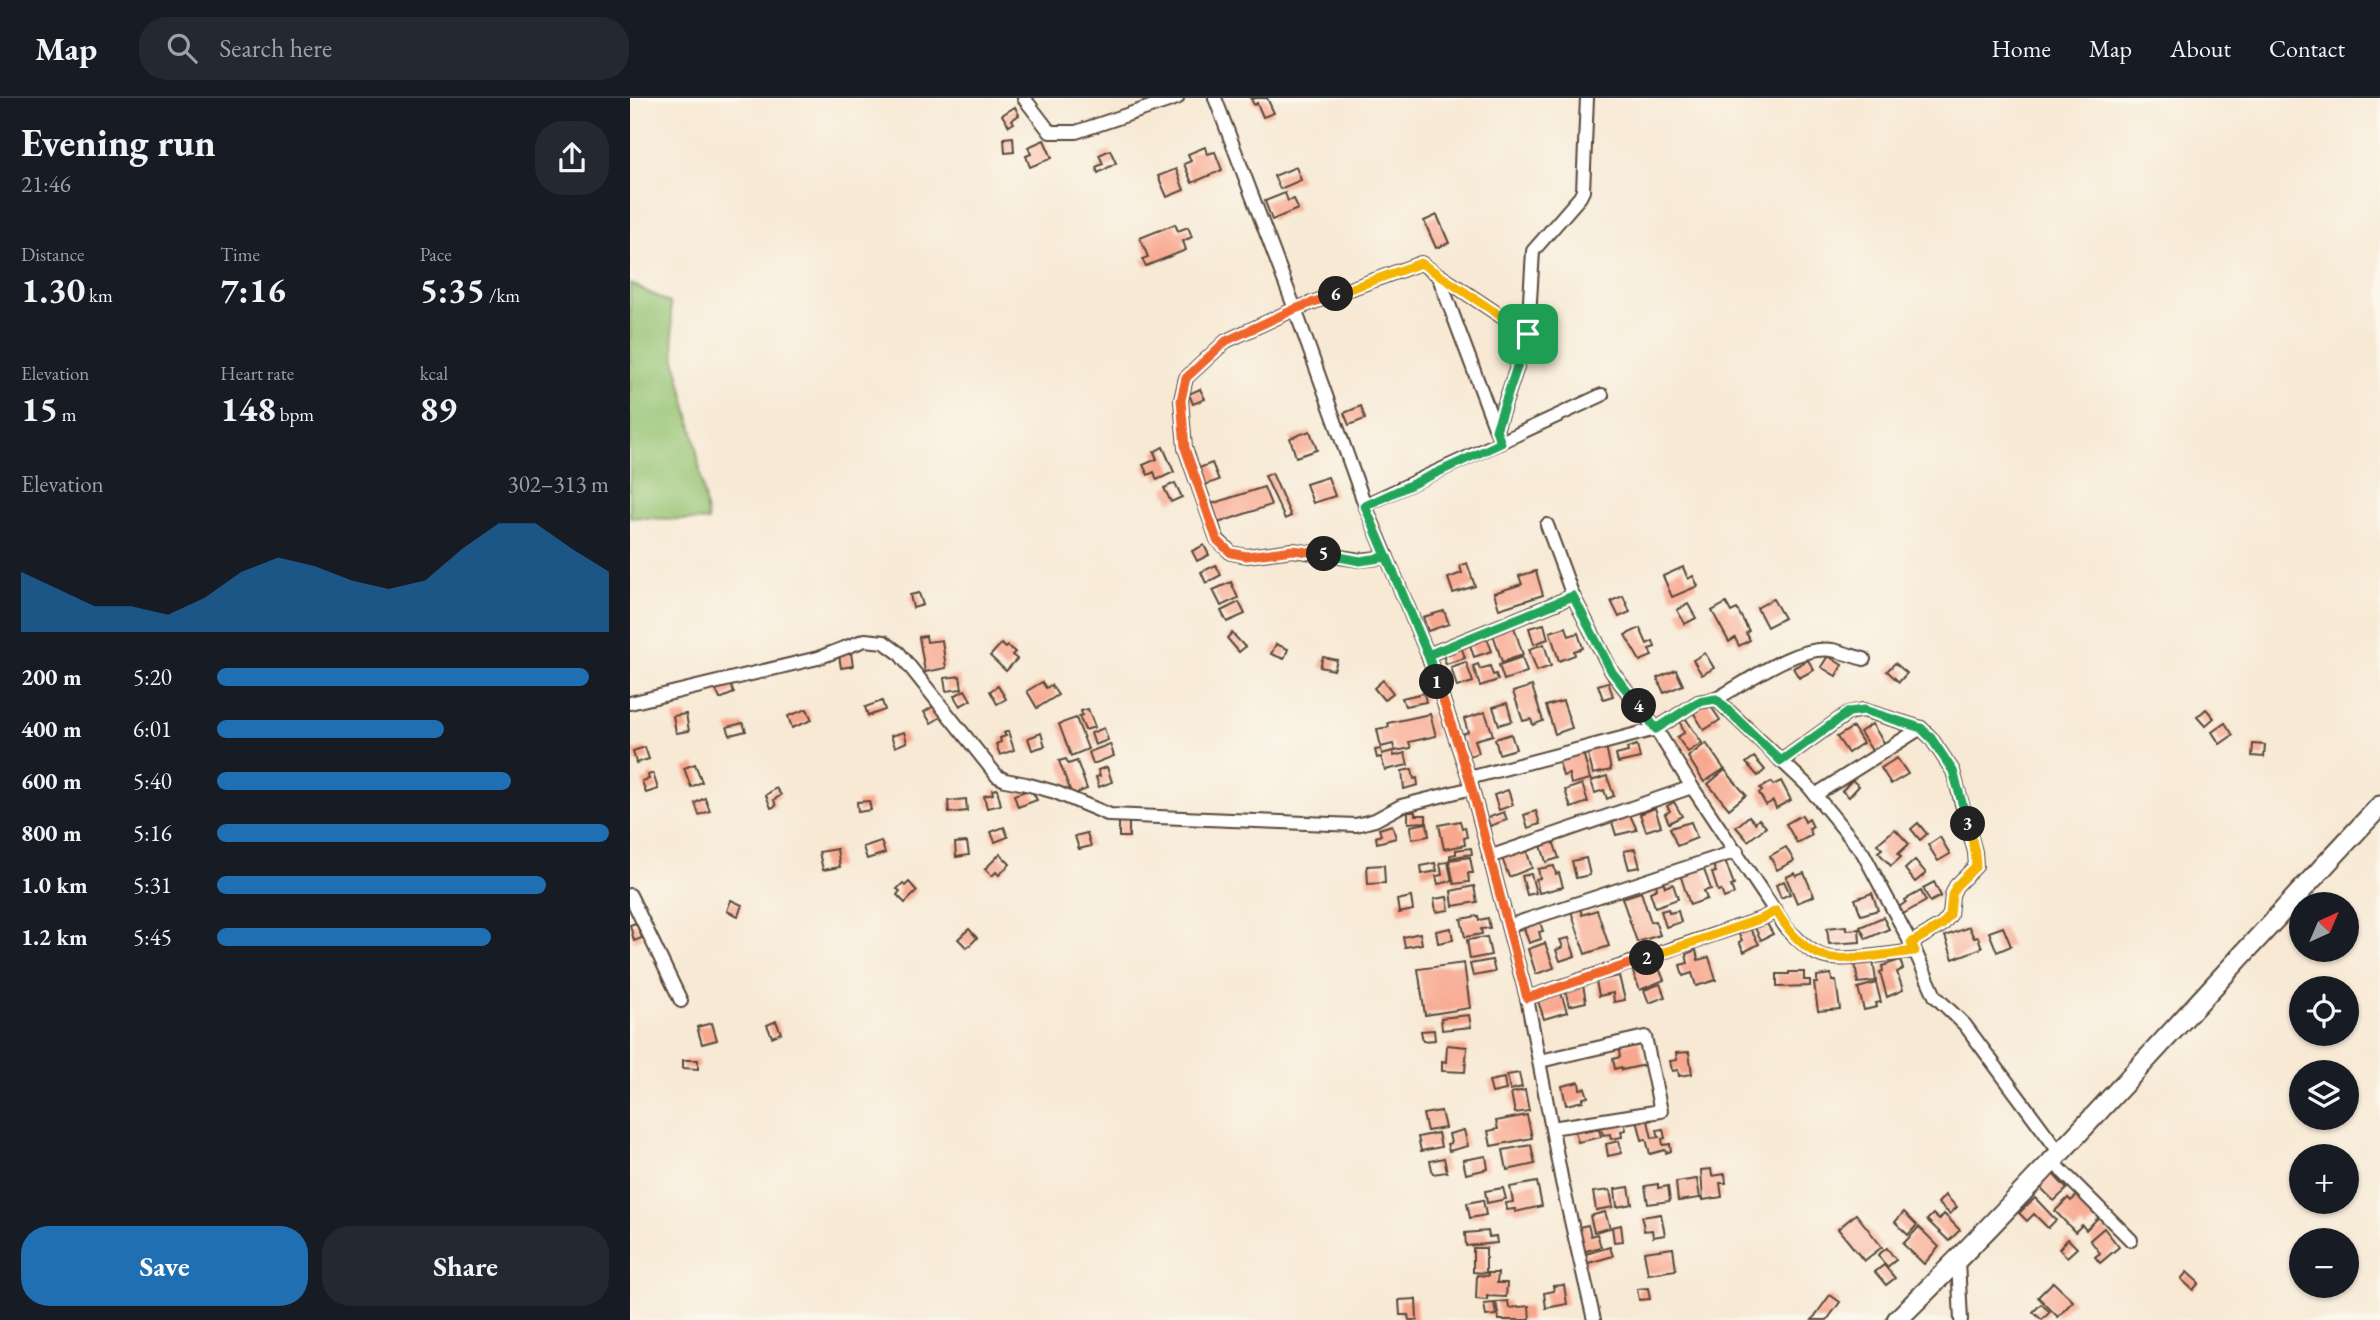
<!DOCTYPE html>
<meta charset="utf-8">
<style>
body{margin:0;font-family:"EB Garamond",serif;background:#242831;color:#f1f3f6;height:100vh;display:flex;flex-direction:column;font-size:26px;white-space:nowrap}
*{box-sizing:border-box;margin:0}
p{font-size:23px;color:#9ea1a6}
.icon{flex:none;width:38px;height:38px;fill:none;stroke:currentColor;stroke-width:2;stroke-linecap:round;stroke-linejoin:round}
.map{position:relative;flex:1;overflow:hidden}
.side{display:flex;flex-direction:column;background:#171b24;width:630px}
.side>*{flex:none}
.needle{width:46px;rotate:44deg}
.fabs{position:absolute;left:1659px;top:794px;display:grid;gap:14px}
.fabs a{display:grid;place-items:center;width:70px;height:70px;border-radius:50%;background:#171b24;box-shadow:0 2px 5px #0004;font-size:35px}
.pin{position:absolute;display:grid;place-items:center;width:60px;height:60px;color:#fff;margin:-30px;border-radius:14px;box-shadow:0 4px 10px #0006}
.km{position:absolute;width:35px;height:35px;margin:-18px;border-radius:50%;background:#222;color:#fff;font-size:19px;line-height:35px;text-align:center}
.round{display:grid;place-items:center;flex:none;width:74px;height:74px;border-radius:28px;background:#242831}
.overview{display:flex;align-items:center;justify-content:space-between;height:119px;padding:0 21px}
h1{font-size:38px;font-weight:700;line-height:52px}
.metrics{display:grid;grid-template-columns:repeat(3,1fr);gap:10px;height:119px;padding:7px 21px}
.metrics div{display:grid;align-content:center}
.metrics b{font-size:35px;font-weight:700}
.metrics small{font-size:19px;font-weight:400}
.metrics p{font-size:19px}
.chart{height:196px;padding:14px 21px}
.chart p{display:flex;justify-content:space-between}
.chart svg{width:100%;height:126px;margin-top:7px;fill:#1f6fb2;opacity:.7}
.button{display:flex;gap:14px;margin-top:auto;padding:14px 21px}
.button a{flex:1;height:80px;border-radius:28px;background:#1f6fb2;color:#fff;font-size:28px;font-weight:700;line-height:80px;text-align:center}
.button a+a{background:#242831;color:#f1f3f6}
ul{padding:0 21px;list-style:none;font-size:23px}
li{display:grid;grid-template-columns:112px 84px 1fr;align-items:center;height:52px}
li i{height:18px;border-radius:9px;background:#1f6fb2}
header{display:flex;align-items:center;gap:42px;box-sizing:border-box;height:98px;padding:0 35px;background:#171b24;border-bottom:2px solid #363941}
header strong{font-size:33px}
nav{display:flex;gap:38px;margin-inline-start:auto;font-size:24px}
.search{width:490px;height:63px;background:#242831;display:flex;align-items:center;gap:18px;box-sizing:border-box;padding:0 24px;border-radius:28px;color:#9ea1a6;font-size:26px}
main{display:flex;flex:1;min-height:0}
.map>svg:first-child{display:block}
.green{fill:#94c372;stroke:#687648;stroke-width:2}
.building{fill:#f8a78f}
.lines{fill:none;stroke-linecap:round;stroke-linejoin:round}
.street-casing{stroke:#574739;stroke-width:16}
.secondary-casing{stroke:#574739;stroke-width:23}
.street{stroke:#fff;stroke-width:12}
.secondary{stroke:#fff;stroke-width:19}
.split-1-casing{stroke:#fff;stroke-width:14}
.split-2-casing{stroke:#fff;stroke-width:14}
.split-3-casing{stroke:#fff;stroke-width:14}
.split-4-casing{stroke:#fff;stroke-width:14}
.split-5-casing{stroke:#fff;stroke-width:14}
.split-6-casing{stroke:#fff;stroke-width:14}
.split-7-casing{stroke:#fff;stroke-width:14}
.split-1{stroke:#22a559;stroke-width:9}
.split-2{stroke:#f0652b;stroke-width:9}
.split-3{stroke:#f5b400;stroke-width:9}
.split-4{stroke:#22a559;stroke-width:9}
.split-5{stroke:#22a559;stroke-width:9}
.split-6{stroke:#f0652b;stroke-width:9}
.split-7{stroke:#f5b400;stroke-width:9}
</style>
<header>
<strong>Map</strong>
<div class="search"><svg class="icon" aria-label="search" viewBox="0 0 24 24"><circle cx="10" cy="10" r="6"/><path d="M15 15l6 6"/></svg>Search here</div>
<nav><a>Home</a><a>Map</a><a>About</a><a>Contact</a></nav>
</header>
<main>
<section class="side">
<div class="overview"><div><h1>Evening run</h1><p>21:46</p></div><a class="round"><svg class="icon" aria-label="share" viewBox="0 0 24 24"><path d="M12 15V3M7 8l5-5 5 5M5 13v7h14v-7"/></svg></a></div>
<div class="metrics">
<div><p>Distance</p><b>1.30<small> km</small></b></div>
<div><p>Time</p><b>7:16</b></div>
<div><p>Pace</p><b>5:35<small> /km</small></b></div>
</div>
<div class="metrics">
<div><p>Elevation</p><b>15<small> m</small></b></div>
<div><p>Heart rate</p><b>148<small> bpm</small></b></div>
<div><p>kcal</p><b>89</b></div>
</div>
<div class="chart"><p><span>Elevation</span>302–313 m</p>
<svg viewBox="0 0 160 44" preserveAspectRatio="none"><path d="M0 44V23L10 29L20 35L30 35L40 38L50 32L60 23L70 18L80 21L90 26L100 29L110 26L120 15L130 6L140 6L150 15L160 23V44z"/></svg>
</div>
<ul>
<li><b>200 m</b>5:20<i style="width:95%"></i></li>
<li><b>400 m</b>6:01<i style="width:58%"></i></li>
<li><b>600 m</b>5:40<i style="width:75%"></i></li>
<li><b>800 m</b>5:16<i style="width:100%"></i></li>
<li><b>1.0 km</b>5:31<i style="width:84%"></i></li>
<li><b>1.2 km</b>5:45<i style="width:70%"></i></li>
</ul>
<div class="button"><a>Save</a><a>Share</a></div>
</section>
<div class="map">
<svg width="1750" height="1222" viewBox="0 0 1750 1222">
<rect width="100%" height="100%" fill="#fbf7ec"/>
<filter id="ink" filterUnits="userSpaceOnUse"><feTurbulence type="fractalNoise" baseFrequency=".0143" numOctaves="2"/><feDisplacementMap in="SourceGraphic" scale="14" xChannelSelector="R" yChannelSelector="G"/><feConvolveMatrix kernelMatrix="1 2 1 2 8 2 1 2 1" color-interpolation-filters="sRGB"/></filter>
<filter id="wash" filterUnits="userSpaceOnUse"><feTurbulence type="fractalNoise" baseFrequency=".00686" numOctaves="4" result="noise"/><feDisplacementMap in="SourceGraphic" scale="28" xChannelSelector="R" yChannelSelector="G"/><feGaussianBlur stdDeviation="1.57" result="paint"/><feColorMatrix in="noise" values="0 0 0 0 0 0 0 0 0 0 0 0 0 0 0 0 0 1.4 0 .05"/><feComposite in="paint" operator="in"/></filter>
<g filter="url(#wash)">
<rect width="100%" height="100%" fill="#f7e9d4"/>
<path class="green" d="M0,185L40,205L45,261L65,342L78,423L0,419Z"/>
<g id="blocks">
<g class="building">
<path d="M625,0H637L644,15L633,19L627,5L624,7L621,1Z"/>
<path d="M385,9L389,17L382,22L384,25L379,28L372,17Z"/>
<path d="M383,39L384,54L375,55L374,40Z"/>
<path d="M414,42L422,60L400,69L396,58L401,56L398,49Z"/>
<path d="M575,49L577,56L585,54L592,72L562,85L554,66L561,63L558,56Z"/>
<path d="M480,52L486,65L468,75L466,69L473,66L469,57Z"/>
<path d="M666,69L671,82L650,91L644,78Z"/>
<path d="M546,71L554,92L537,99L528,78Z"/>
<path d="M655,95L658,103L664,101L668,111L642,122L635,103Z"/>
<path d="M807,117L819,145L806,150L794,123Z"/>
<path d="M545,126L548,133L558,129L562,139L553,143L556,152L516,168L512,161L518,159L510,140Z"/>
<path d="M570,291L575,301L563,306L559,296Z"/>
<path d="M731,308L735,321L719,327L714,315Z"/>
<path d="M680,333L687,352L666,359L660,340Z"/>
<path d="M533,349L544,374L527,382L524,374L518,377L513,367L527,361L524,354Z"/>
<path d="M582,365L589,382L575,387L569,370Z"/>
<path d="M642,375L661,418L655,421L635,378Z"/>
<path d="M698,379L705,398L683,405L676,386Z"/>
<path d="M545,385L552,399L541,404L534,390Z"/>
<path d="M634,389L641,407L588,425L581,406Z"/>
<path d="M574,447L579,457L567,463L562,453Z"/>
<path d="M837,465L845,488L823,495L818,480L832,475L830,468Z"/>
<path d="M586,467L591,477L576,485L571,474Z"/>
<path d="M1053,469L1058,481L1063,478L1068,488L1042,499L1033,478Z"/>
<path d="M906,473L913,497L869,511L864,495L892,486L889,478Z"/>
<path d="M601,484L608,500L591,508L583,492Z"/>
<path d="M289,495L293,507L283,510L280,497Z"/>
<path d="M993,498L1000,514L989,519L981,503Z"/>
<path d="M1143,501L1154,520L1137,529L1127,510Z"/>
<path d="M609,504L615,516L597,524L591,513Z"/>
<path d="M1096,505L1101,514L1107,511L1119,533L1116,535L1120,542L1109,548L1105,540L1099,544L1082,513Z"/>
<path d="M1058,506L1066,520L1055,526L1047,512Z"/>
<path d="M814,513L819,526L798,533L793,519Z"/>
<path d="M883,526L893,557L872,564L862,533Z"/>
<path d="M914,526L918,541L904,546L899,530Z"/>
<path d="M936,529L939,538L948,535L953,550L944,553L945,557L929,563L920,534Z"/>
<path d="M1010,530L1017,546L1023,543L1025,549L1019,551L1022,558L1010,563L995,537Z"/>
<path d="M602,535L615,549L609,554L597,540Z"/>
<path d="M296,538L297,544L312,542L316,570L295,574L289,539Z"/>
<path d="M856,538L862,553L844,559L839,544Z"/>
<path d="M830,545L835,560L816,566L811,551Z"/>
<path d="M371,546L376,550L378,548L385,554L382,557L387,561L376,573L360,558Z"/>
<path d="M646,546L658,551L654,561L641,556Z"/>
<path d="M914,546L921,568L907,573L899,551Z"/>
<path d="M221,555L223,568L211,570L209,557Z"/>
<path d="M1075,555L1084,570L1072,577L1063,562Z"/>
<path d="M1198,558L1212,567L1206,578L1191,569Z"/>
<path d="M693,559L707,562L704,572L690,569Z"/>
<path d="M892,559L897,574L874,582L869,567Z"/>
<path d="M1178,562L1184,572L1169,580L1163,570Z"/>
<path d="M836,564L843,584L827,589L821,569Z"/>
<path d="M1265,565L1277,575L1269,584L1257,573Z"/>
<path d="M848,566L850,571L860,568L863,577L866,576L868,582L850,588L843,568Z"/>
<path d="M1046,572L1053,587L1034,595L1027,580Z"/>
<path d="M330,578L332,591L316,593L314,580Z"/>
<path d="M753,582L763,595L754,602L744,590Z"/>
<path d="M99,584L104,595L90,601L85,590Z"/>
<path d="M412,584L416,590L421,587L428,597L407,610L397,593Z"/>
<path d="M978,584L983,598L973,601L968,587Z"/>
<path d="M368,588L376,601L367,606L360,593Z"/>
<path d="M902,588L913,623L903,627L901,621L893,623L883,594Z"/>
<path d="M335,592L341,602L330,608L324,598Z"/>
<path d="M794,595L796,604L775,608L772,600Z"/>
<path d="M252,603L255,612L238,618L235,609Z"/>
<path d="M933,603L942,630L925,636L916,608Z"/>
<path d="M1078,604L1090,622L1074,632L1063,614Z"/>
<path d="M877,605L882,623L869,627L863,609Z"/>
<path d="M304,608L311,619L301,625L294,614Z"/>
<path d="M177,611L182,622L162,630L158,618Z"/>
<path d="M458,611L465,629L455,632L449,618L452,617L451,613Z"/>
<path d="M1576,611L1584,620L1575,628L1567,619Z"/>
<path d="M855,614L863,637L845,642L849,655L839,658L832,636L838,634L834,621Z"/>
<path d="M56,616L59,633L46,635L43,618Z"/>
<path d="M800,616L806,638L779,644L781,650L765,653L763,646L751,649L747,631L759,629L758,625Z"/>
<path d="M446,620L458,651L441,658L429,626Z"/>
<path d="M1056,621L1072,645L1058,654L1047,639L1054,635L1050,624Z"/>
<path d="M113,625L116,633L100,637L97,629Z"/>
<path d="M1595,625L1603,637L1590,646L1582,634Z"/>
<path d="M1242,626L1255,646L1243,654L1230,634Z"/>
<path d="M1223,629L1233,645L1218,655L1207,639Z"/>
<path d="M474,630L478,642L465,647L461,635Z"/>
<path d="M378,633L384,652L370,657L366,646L371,644L370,640L376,638L374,635Z"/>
<path d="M274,634L277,644L265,649L261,638Z"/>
<path d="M411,635L415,648L402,652L398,640Z"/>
<path d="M881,636L886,651L869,656L865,641Z"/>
<path d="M1076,645L1094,671L1074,684L1058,659Z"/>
<path d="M480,646L484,658L463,666L459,654Z"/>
<path d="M1623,646L1635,647L1634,659L1622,658Z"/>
<path d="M1007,647L1010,660L988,665L986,657L998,654L997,650Z"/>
<path d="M976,648L981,672L963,676L957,652Z"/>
<path d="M15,649L19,661L6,665L3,653Z"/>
<path d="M751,651L752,656L763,653L764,658L775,655L778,667L755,672L751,659L747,660L745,652Z"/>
<path d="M953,654L960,681L941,686L939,676L933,678L928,660Z"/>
<path d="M1124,659L1135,672L1128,678L1116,665Z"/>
<path d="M1267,660L1278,676L1261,686L1251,670Z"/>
<path d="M436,661L438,666L447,663L457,691L442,697L429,663Z"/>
<path d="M65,666L72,684L61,689L54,670Z"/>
<path d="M477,669L482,684L469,689L466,679L470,678L468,672Z"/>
<path d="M782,671L784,681L787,680L788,687L774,691L772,673Z"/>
<path d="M1095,672L1116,697L1099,711L1078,686Z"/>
<path d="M23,675L28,691L16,695L12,683L19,681L18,677Z"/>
<path d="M977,678L984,698L977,701L974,692L965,695L961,683Z"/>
<path d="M1222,682L1229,688L1219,699L1212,693Z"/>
<path d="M1151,683L1161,702L1146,710L1143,703L1136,707L1129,695L1132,693L1130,690L1141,684L1143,687Z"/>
<path d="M952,686L958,704L941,710L935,692Z"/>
<path d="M146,690L151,697L144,702L146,708L141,710L136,697Z"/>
<path d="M367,691L371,707L357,710L354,698L363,696L362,692Z"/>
<path d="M401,691L407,702L388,709L384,697Z"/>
<path d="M878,692L883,707L869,712L864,697Z"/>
<path d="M75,700L80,713L69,717L65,705Z"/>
<path d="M336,701L337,713L319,715L318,703Z"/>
<path d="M239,703L241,712L228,714L227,704Z"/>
<path d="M1044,704L1052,718L1039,725L1035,716L1040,713L1037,708Z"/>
<path d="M1025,710L1031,728L1016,733L1010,716Z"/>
<path d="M906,713L910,726L898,730L894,717Z"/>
<path d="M778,714H785V717H796V724L778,725Z"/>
<path d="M874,714L877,722L860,728L857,720Z"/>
<path d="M1000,717L1007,732L986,737L982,724L987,723V720Z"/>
<path d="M1172,717L1175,724L1179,721L1183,729L1179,731L1182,737L1167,745L1156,726Z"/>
<rect x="489" y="718" width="10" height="21"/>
<path d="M1119,718L1125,725L1129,721L1136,729L1118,743L1106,729Z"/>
<path d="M830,723L832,730L835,729L837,739L834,740L835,747L814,751L809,727Z"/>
<path d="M1061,724L1067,740L1047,748L1040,730Z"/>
<path d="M797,725L799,738L782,741L781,728Z"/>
<path d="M1288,725L1297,736L1290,742L1281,731Z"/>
<path d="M762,727L766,740L747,745L746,739L751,737L749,731Z"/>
<path d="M374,729L378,739L365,744L361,734Z"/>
<path d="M1265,731L1279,746L1268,756L1271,759L1261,768L1248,754L1252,751L1247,746Z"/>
<path d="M457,735L461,748L449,751L445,738Z"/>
<path d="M1310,739L1320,756L1308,763L1298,747Z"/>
<path d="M251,743L255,755L237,761L233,749Z"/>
<path d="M923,743L929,760L916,764L911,747Z"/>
<path d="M337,744L339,757L326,759L325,745Z"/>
<path d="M895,748L902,770L879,779L872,760Z"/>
<path d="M1156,749L1164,763L1147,772L1140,758Z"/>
<path d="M841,750L842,756L820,760V757L826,756V752Z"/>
<path d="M207,751L210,769L193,772L189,754Z"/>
<path d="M1005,751L1010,769L999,771L994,753Z"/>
<path d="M370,756L380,766L369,777L366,774L362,778L355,771Z"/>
<path d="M840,759L843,775H838L839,784L824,786L819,762Z"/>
<path d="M956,760L960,777L946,780L942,763Z"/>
<path d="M1095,762L1104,787L1101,788L1104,796L1094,800L1091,792L1088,793L1082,775L1086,774L1083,767Z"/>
<path d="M1285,762L1296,775L1285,784L1275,771Z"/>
<path d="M818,764L822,783L808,786L806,778L812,777L810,765Z"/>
<path d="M805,765L807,773L792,776L791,768Z"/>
<path d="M1072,766L1081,791L1074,793L1077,801L1060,807L1049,773Z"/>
<path d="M754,767L755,785L738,786L737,768Z"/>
<path d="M924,768L926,776L929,775L933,789L909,795L906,781L910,780L908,771Z"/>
<path d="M1165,775L1166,778L1174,775L1184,798L1167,805L1156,779Z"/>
<path d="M901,776L906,795L897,797L892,778Z"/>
<path d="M1033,783L1035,789L1043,786L1048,801L1025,809L1020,794L1027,791L1026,786Z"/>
<path d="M1154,783L1160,796L1151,800L1146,787Z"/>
<path d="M279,784L287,793L275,805L267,797L270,793L267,791L273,785L275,788Z"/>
<path d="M1304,784L1311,798L1300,804L1293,790Z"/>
<path d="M844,788L847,804L823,808L821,793Z"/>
<path d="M1291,793L1296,803L1273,816L1269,809L1276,804L1275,802Z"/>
<path d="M1011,794L1021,824L1025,823L1030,837L1007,844L992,800Z"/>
<path d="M1242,795L1248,812L1231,817L1225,801Z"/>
<path d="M781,799L783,812L769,815L767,802Z"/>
<path d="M817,799L819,812L806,814L804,801Z"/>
<path d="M101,802L112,807L108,818L97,813Z"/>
<path d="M950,810L952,817L967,812L979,848L955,856L941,813Z"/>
<path d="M1038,811L1039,815L1048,813L1051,824L1036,829L1031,813Z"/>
<path d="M848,818L849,822L858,820L860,830L851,831L852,836L835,839L831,821Z"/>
<path d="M1253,819L1259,831L1236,841L1230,829Z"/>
<path d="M909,821L913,833L909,834L911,841L899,845L894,830L905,826L904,823Z"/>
<path d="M1136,824L1143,836L1131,842L1125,830Z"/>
<path d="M6,825L12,840L4,843L0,827Z"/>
<path d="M1216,828V832L1229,831L1230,844L1199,846L1197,830Z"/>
<path d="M1119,829L1129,846L1114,854L1109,844L1112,842L1108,835Z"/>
<path d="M1339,829L1344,840L1348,839L1352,850L1323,861L1315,838Z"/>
<path d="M1373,829L1381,848L1367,854L1359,834Z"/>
<path d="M821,830L823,842L808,845L806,833Z"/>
<path d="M339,831L347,840L337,850L328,841Z"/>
<path d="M790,835L792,846L775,849L773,839Z"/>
<path d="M857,839L861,857L840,861L837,842Z"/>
<path d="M939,840L945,858L930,863L926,852L933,849L930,842Z"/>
<path d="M915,845L924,870L906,876L898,851Z"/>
<path d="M1066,852L1068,862L1079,859L1086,882L1066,888L1062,875L1053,878L1050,867L1058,865L1056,856Z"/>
<path d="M862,862L865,874L843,878L840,866Z"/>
<path d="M1243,862L1246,883L1228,885L1225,865Z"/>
<path d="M1270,862L1273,871L1267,874L1273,892L1257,899L1250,874L1253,873L1252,868Z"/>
<path d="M1026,863L1034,882L1010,892L1002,872Z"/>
<path d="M834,865L840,910L795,917L788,871Z"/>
<path d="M1159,874H1174V882H1180V888L1147,889V876H1159Z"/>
<path d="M1201,876L1202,883H1206L1210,911L1188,913L1184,885H1187V878Z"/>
<path d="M989,878L995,902L984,904L983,895L969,898L966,883Z"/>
<path d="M1246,885L1251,904L1246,905L1247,909L1234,912L1228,890Z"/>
<path d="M1030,886L1035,899L1019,905L1014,892Z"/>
<path d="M953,887L956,904L939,908L935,891Z"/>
<path d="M931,895L937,914L914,921L908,903Z"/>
<path d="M839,917L841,929L812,932L811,920Z"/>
<path d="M146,923L151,935L142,939L137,927Z"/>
<path d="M82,925L87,942L72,946L67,929Z"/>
<path d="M804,932L805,942L793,943L791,933Z"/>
<path d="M1009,943L1015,967L992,972L991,969L985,971L983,961L990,959L988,948Z"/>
<path d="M817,947L837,949L835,974L812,973V963L816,964Z"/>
<path d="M1059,954L1062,976L1049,978L1048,972L1042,973L1040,963L1047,962L1046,955Z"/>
<path d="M53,962H68V971L53,970Z"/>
<path d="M889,975L892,989L880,992L877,977Z"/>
<path d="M874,980L876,992L862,995L859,983Z"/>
<path d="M949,984L950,991L955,990L958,999L953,1000V1003L936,1007L932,988Z"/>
<path d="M895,992L899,1013L885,1015L881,995Z"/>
<path d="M811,1013L815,1030L797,1033L793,1016Z"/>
<path d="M1021,1016L1022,1022L1018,1023L1022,1040L1029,1039L1027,1032L1033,1031L1035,1040L1032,1041L1033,1047L1040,1046L1041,1053L1036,1055L1035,1052L1020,1056L1016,1041L1012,1042L1007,1022Z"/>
<path d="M897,1017L902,1040L861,1048L858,1033L868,1031L866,1023Z"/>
<path d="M994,1023L996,1032L991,1033L992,1039L981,1041L980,1036L973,1037L971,1028Z"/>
<path d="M954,1028L955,1034L969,1031L971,1039L948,1044L944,1030Z"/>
<path d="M834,1032L838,1048L819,1053L817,1046L821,1045L819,1036Z"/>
<path d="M808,1035L811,1049L791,1053L788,1039Z"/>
<path d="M989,1043L992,1055L978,1058L976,1046Z"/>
<path d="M901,1047L905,1066L877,1072L873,1052Z"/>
<path d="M856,1058L858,1071L836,1076L833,1062Z"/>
<path d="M814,1060L817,1074L803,1076L800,1063Z"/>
<path d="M1081,1071L1082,1078L1095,1076L1096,1085H1090L1092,1099L1073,1102L1071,1072Z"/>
<path d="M1423,1076L1437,1091L1424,1103L1410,1089Z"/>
<path d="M1067,1081L1070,1100L1048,1103L1046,1084Z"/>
<path d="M907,1084L912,1108L885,1114V1111L877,1112L876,1105L883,1104L880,1089Z"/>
<path d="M1028,1086V1090L1038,1088L1040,1103L1018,1106L1015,1088Z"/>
<path d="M999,1089L1002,1106L987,1109L985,1091Z"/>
<path d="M873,1090L876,1101L857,1105L855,1093Z"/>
<path d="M980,1092L983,1109L966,1112L963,1094Z"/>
<path d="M1449,1096L1470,1118L1456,1132L1452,1127L1445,1134L1425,1113L1438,1100L1441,1103Z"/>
<path d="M1315,1097L1327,1109L1320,1116L1308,1105Z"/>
<path d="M1405,1100L1426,1122L1418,1130L1404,1116L1397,1123L1389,1115Z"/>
<path d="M853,1102L856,1117L840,1120L837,1105Z"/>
<path d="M975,1114L980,1130L964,1134L960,1118Z"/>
<path d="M1274,1114L1287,1127L1278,1137L1265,1124Z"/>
<path d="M1031,1116L1035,1137L1023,1139L1022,1132L1014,1133L1012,1119Z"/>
<path d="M1226,1116L1252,1149L1234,1163L1208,1131Z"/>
<path d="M1303,1116L1309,1122L1314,1116L1330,1132L1319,1143L1297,1122Z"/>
<path d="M958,1127L961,1138L967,1136L971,1149L952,1154L945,1130Z"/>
<path d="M991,1127L993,1143L984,1144L982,1129Z"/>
<path d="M1289,1129L1309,1149L1294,1166L1273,1146Z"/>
<path d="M1474,1130L1489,1149L1470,1165L1465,1159L1470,1155L1460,1142Z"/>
<path d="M858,1133L859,1139L866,1138L867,1145L836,1148L835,1135Z"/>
<path d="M1438,1141L1447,1150L1437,1159L1429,1151Z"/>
<path d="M980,1149L983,1158L955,1166L952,1157Z"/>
<path d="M843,1150H856V1175L843,1174Z"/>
<path d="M1043,1150L1046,1172L1018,1176L1014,1154Z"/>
<path d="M1257,1150L1266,1162L1257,1169L1248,1157Z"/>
<path d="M1254,1167L1265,1180L1256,1187L1245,1174Z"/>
<path d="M1557,1174L1569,1185L1563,1192L1551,1181Z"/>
<path d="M858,1175H868L867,1185H877L876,1199L857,1198V1202L846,1201L847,1177L858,1178Z"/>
<path d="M1423,1184L1443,1203L1428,1219L1408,1199Z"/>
<path d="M934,1187L937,1206L916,1210L914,1195L924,1193L923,1188Z"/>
<path d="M1018,1190L1020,1201L1009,1202L1007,1191Z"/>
<path d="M1200,1197L1210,1204L1197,1222H1182Z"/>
<path d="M786,1201L787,1222H779L778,1217H770L769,1202Z"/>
<path d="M878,1203L879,1210L899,1208L900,1222H869L866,1204Z"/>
<path d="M864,1205L866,1217L856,1218L854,1206Z"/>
<path d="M1411,1206L1420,1214L1412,1222L1403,1214Z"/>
</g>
</g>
</g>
<g filter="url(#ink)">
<use href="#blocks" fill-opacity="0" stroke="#574739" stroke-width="2"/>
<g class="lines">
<defs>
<g id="street">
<path d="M394,0L420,34H446L547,0"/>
<path d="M585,0L665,211L735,407L798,557L839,680L897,900L932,1084L964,1222"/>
<path d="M809,177L898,236"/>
<path d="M866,332L898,236L903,153L950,99L953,93L957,0"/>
<path d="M735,407L972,297"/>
<path d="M917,427L943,498L982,574L1026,631L1062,689L1157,831C1168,841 1178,853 1192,858C1212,865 1262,855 1285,853"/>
<path d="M757,459L730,462L663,452L617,458L601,455L587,441L555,350L551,302L556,280L596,243L665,211L791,165L808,177L871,345"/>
<path d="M798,557L943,498"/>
<path d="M1086,601C1117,584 1166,547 1202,552C1212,554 1223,558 1234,561"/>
<path d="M0,605L188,560L235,542L254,544L269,555L367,678L375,682L396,686L425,694L480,717L726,727L745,722L771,708L842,690"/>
<path d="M1151,663L1218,615L1233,612L1291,630L1301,640L1323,673L1345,754L1346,768L1326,788L1322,797L1320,817L1312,827L1281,845"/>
<path d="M839,680L1026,631L1068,604L1086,601L1178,688L1233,755L1285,853L1305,898L1335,927L1430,1055"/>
<path d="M1185,697L1291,630"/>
<path d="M859,759L1062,689"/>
<path d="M0,797L51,903"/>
<path d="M878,828L1107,753"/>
<path d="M897,900L1133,820L1146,813"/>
<path d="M910,963L1015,939L1031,1013L922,1030"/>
<path d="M1422,1063L1501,1142"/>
<path d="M1328,1163L1331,1222"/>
</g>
<path id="secondary" d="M1267,1222C1435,1057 1589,879 1750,708"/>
</defs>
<use href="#street" class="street-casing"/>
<use href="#secondary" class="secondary-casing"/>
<use href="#street" class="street"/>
<use href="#secondary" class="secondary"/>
</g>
</g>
<g class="lines" filter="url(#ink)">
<defs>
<path id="split-1" d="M807,584L798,557L735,408L871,345L866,332L898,236"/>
<path id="split-2" d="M807,584L839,680L897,900L1017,860"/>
<path id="split-3" d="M1017,860L1133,820L1146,813C1157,831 1172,851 1193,858C1214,865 1262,855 1285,853L1281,845L1312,827L1320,817L1322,797L1326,788L1346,768L1345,754L1338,726"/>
<path id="split-4" d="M1009,608L1026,631L1068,604L1086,601L1151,663L1219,614L1234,612L1291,630L1301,640L1323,673L1338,726"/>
<path id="split-5" d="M694,456L730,463L757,459L798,557L943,498L982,574L1009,608"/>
<path id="split-6" d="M694,456L663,452L617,458L601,455L587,442L555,350L551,302L556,280L596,243L665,211L706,196"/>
<path id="split-7" d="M706,196L791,165L898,236"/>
</defs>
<use href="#split-1" class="split-1-casing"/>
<use href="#split-2" class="split-2-casing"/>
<use href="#split-3" class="split-3-casing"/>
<use href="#split-4" class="split-4-casing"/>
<use href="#split-5" class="split-5-casing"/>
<use href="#split-6" class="split-6-casing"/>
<use href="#split-7" class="split-7-casing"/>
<use href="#split-1" class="split-1"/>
<use href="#split-2" class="split-2"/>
<use href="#split-3" class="split-3"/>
<use href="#split-4" class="split-4"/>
<use href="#split-5" class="split-5"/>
<use href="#split-6" class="split-6"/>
<use href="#split-7" class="split-7"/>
</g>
</svg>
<div class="fabs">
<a><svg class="needle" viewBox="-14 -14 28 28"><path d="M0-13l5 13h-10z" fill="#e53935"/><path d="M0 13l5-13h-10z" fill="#9ea1a6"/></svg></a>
<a><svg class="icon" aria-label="locate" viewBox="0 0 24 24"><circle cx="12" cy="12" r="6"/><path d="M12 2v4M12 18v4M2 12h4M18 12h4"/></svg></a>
<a><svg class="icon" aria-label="layers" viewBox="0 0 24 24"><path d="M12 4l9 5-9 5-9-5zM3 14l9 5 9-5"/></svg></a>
<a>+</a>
<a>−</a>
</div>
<div class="pin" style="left:898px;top:236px;background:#1e9e55"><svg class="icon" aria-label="arrive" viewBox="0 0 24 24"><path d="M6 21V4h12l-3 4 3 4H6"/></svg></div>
<b class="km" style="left:807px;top:584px">1</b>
<b class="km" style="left:1017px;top:860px">2</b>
<b class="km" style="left:1338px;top:726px">3</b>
<b class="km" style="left:1009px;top:608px">4</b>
<b class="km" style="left:694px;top:456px">5</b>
<b class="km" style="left:706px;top:196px">6</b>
</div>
</main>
